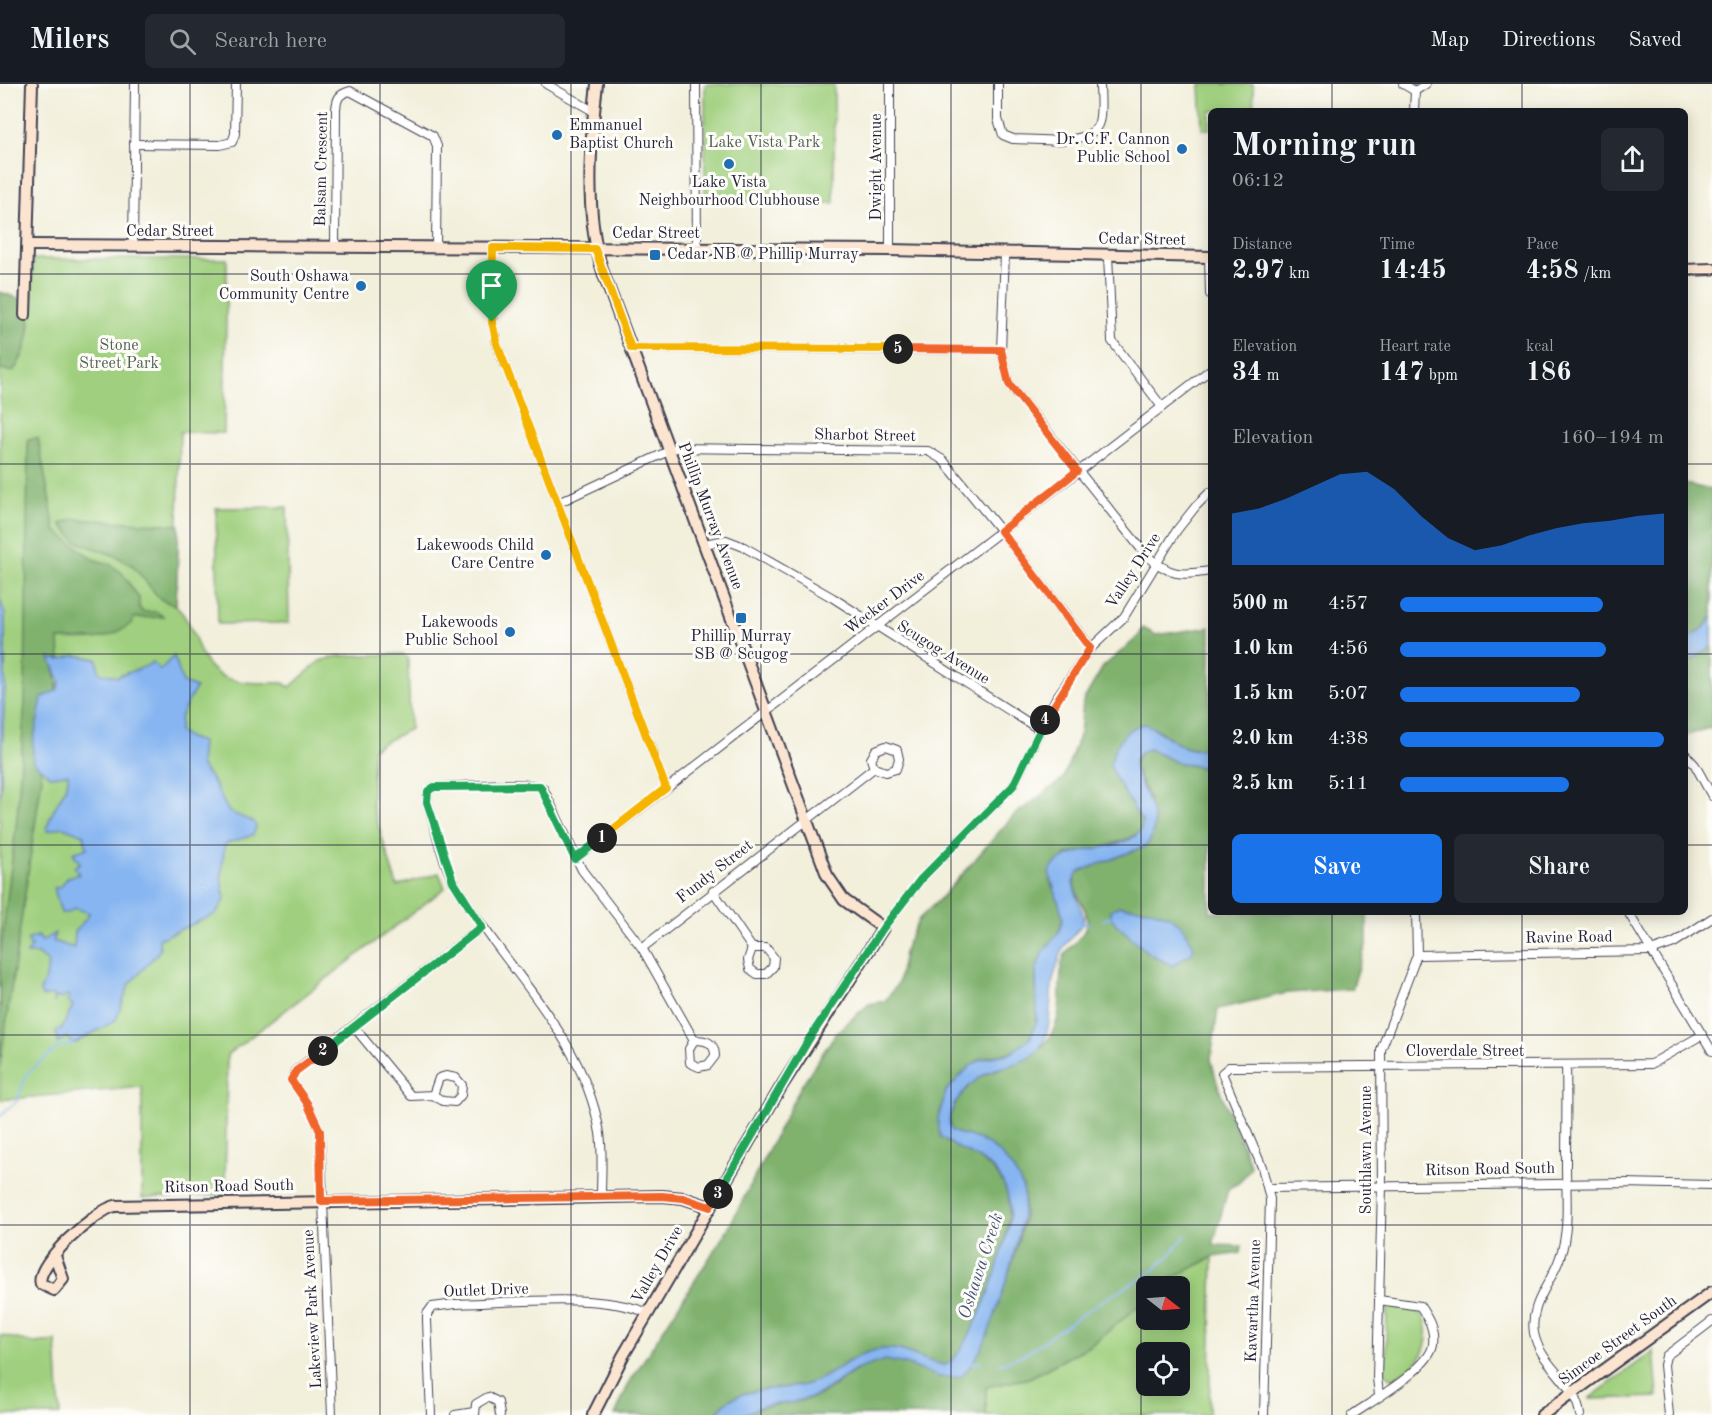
<!DOCTYPE html>
<meta charset="utf-8">
<style>
body{margin:0;font-family:"Old Standard TT",serif;background:#242831;color:#f1f3f6;height:100vh;display:flex;flex-direction:column;font-size:22px;white-space:nowrap}
*{box-sizing:border-box;margin:0}
p{font-size:20px;color:#9ea1a6}
.icon{flex:none;width:33px;height:33px;fill:none;stroke:currentColor;stroke-width:2;stroke-linecap:round;stroke-linejoin:round}
.map{position:relative;flex:1;overflow:hidden}
.details{position:absolute;left:1208px;top:24px;width:480px;height:807px;display:flex;flex-direction:column;background:#171b24;border-radius:9px;box-shadow:0 3px 15px #0003}
.details>*{flex:none}
.needle{width:39px;rotate:107deg}
.controls{position:absolute;left:1136px;top:1192px;display:grid;gap:12px}
.controls a{display:grid;place-items:center;width:54px;height:54px;border-radius:9px;background:#171b24;box-shadow:0 3px 15px #0003;font-size:30px}
.pin{position:absolute;display:grid;place-items:center;width:51px;height:51px;color:#fff;margin:-62px -26px;border-radius:50% 50% 50% 0;rotate:-45deg;box-shadow:0 0 6px #0007}
.pin .icon{rotate:45deg}
.km{position:absolute;width:30px;height:30px;margin:-15px;border-radius:50%;background:#222;color:#fff;font-size:16px;line-height:30px;text-align:center}
.round{display:grid;place-items:center;flex:none;width:63px;height:63px;border-radius:9px;background:#242831}
.summary{display:flex;align-items:center;justify-content:space-between;height:102px;padding:0 24px}
h1{font-size:33px;font-weight:800;line-height:45px}
.stats{display:grid;grid-template-columns:repeat(3,1fr);gap:9px;height:102px;padding:6px 24px}
.stats div{display:grid;align-content:center}
.stats b{font-size:26px;font-weight:800}
.stats small{font-size:16px;font-weight:400}
.stats p{font-size:16px}
.chart{height:168px;padding:12px 24px}
.chart p{display:flex;justify-content:space-between}
.chart svg{width:100%;height:108px;margin-top:6px;fill:#1a73e8;opacity:.7}
.cta{display:flex;gap:12px;margin-top:auto;padding:12px 24px}
.cta a{flex:1;height:69px;border-radius:9px;background:#1a73e8;color:#fff;font-size:24px;font-weight:800;line-height:69px;text-align:center}
.cta a+a{background:#242831;color:#f1f3f6}
ul{padding:0 24px;list-style:none;font-size:20px}
li{display:grid;grid-template-columns:96px 72px 1fr;align-items:center;height:45px}
li i{height:15px;border-radius:8px;background:#1a73e8}
header{display:flex;align-items:center;gap:36px;box-sizing:border-box;height:84px;padding:0 30px;background:#171b24;border-bottom:2px solid #363941}
header strong{font-size:28px}
nav{display:flex;gap:33px;margin-inline-start:auto;font-size:21px}
.search{width:420px;height:54px;background:#242831;display:flex;align-items:center;gap:15px;box-sizing:border-box;padding:0 21px;border-radius:9px;color:#9ea1a6;font-size:22px}
.map>svg:first-child{display:block}
.green{fill:#a0d07f;stroke:#61795d;stroke-width:1.5;fill-rule:evenodd}
.forest{fill:#80b26e;stroke:#516a54;stroke-width:1.5}
.water{fill:#86b5f1;stroke:#546c96;stroke-width:1.5}
.lines{fill:none;stroke-linecap:round;stroke-linejoin:round}
.stream{stroke:#86b5f1;stroke-width:2}
.street-casing{stroke:#414153;stroke-width:10}
.secondary-casing{stroke:#414153;stroke-width:14}
.street{stroke:#fff;stroke-width:8}
.secondary{stroke:#fce5d0;stroke-width:10}
.split-1-casing{stroke:#fff;stroke-width:12}
.split-2-casing{stroke:#fff;stroke-width:12}
.split-3-casing{stroke:#fff;stroke-width:12}
.split-4-casing{stroke:#fff;stroke-width:12}
.split-5-casing{stroke:#fff;stroke-width:12}
.split-6-casing{stroke:#fff;stroke-width:12}
.split-1{stroke:#f5b400;stroke-width:8}
.split-2{stroke:#22a559;stroke-width:8}
.split-3{stroke:#f0652b;stroke-width:8}
.split-4{stroke:#22a559;stroke-width:8}
.split-5{stroke:#f0652b;stroke-width:8}
.split-6{stroke:#f5b400;stroke-width:8}
.grid{fill:none;stroke:#22223b;stroke-width:1.5;stroke-opacity:0.55}
.poi-dot{fill:#1f6fb2;stroke:#fdfcf7;stroke-width:2}
.labels{text-anchor:middle;dominant-baseline:central;stroke-width:6;stroke-linejoin:round;paint-order:stroke}
.poi-label{font-size:16px;fill:#22223b;stroke:#fdfcf7;text-anchor:end}
.park-label{font-size:16px;fill:#4e5f53;stroke:#fdfcf7}
.street-label{font-size:16px;fill:#22223b;stroke:#fdfcf7}
.water-label{font-size:18px;font-style:italic;fill:#45557b;stroke:#fdfcf7}
</style>
<header>
<strong>Milers</strong>
<div class="search"><svg class="icon" aria-label="search" viewBox="0 0 24 24"><circle cx="10" cy="10" r="6"/><path d="M15 15l6 6"/></svg>Search here</div>
<nav><a>Map</a><a>Directions</a><a>Saved</a></nav>
</header>
<div class="map">
<svg width="1712" height="1331" viewBox="0 0 1712 1331">
<rect width="100%" height="100%" fill="#fdfcf7"/>
<filter id="ink" filterUnits="userSpaceOnUse"><feTurbulence type="fractalNoise" baseFrequency=".0167" numOctaves="2"/><feDisplacementMap in="SourceGraphic" scale="12" xChannelSelector="R" yChannelSelector="G"/><feConvolveMatrix kernelMatrix="1 2 1 2 8 2 1 2 1" color-interpolation-filters="sRGB"/></filter>
<filter id="wash" filterUnits="userSpaceOnUse"><feTurbulence type="fractalNoise" baseFrequency=".008" numOctaves="4" result="noise"/><feDisplacementMap in="SourceGraphic" scale="24" xChannelSelector="R" yChannelSelector="G"/><feGaussianBlur stdDeviation="1.35" result="paint"/><feColorMatrix in="noise" values="0 0 0 0 0 0 0 0 0 0 0 0 0 0 0 0 0 1.4 0 .05"/><feComposite in="paint" operator="in"/></filter>
<g filter="url(#wash)">
<rect width="100%" height="100%" fill="#f2efdb"/>
<g class="green">
<path d="M705,0H834V119L705,117Z"/>
<path d="M1200,0H1253L1254,27H1210V45H1202Z"/>
<path d="M33,175H227L224,349L180,348L176,522C188,534 192,546 198,562C213,604 245,598 283,599L290,603L320,577L338,572L403,570L408,574L410,645L373,664L372,721L397,802L439,789L445,804L227,971L225,1111L142,1114V1003L0,1016V714L5,599V531L0,515V231H31Z"/>
<path d="M287,423L289,539L218,540L216,424Z"/>
<path d="M1213,1173L1209,1331H986V1303L1029,1294L1091,1261L1146,1216V1236H1179V1203H1162L1172,1194ZM1146,1269H1179V1302H1146Z"/>
<path d="M1391,1221C1397,1221 1404,1221 1410,1223C1434,1230 1430,1264 1416,1279C1410,1285 1400,1290 1393,1295L1385,1290L1387,1226Z"/>
<path d="M0,1251L34,1259L56,1257L60,1331H0Z"/>
<path d="M1654,1267L1658,1313L1590,1315V1314Z"/>
</g>
<g class="forest">
<path d="M0,208L29,218C32,244 28,267 13,288L0,285Z"/>
<path d="M38,354L55,446L93,475L111,481L122,489L139,514V523L143,528H157L164,533L133,534V538C108,558 89,556 59,555L60,575H51C68,618 43,623 36,660C35,669 40,683 42,693L0,981V872L17,734L25,617L28,355Z"/>
<path d="M1684,400L1712,406V533L1704,544L1685,557Z"/>
<path d="M74,435L179,441L176,522L160,515L133,482L116,472L77,458L61,440Z"/>
<path d="M1210,543V661C1191,674 1171,655 1155,644L1110,681L1116,695L1142,738L1141,746C1132,758 1083,769 1067,770L1050,798C1055,809 1063,820 1063,833C1064,850 1040,867 1037,886C1032,910 1046,942 1024,961C1011,972 995,969 980,976C967,982 958,997 946,1007L947,1058C973,1070 997,1081 1008,1109C1018,1139 975,1269 945,1281C923,1279 907,1263 884,1265C852,1267 833,1294 804,1301C776,1307 731,1301 716,1331H615L629,1299L728,1145L801,1002L836,949L869,920L885,917L898,899L905,864L919,835L944,811L1013,732L1063,695L1080,649L1083,617L1103,583L1138,553L1143,544L1156,551Z"/>
<path d="M1712,562V643L1685,652L1684,575H1694Z"/>
<path d="M1149,665L1176,678L1210,685V828H1367V858L1352,905L1287,909L1218,925L1211,975L1217,999L1251,1083L1240,1098L1228,1105L1213,1161L1242,1162L1241,1169L1213,1173L1172,1194L1162,1203H1146V1216L1091,1261L1029,1294L986,1303V1331H743C768,1317 792,1322 817,1312C840,1302 860,1276 886,1276C918,1277 934,1304 968,1284C984,1274 1022,1152 1024,1131C1025,1122 1023,1112 1023,1103L952,1047C942,1029 967,1000 982,992C1006,979 1027,981 1046,958C1066,933 1057,908 1062,879C1065,861 1086,855 1087,838C1088,818 1066,806 1078,788L1146,762L1149,715L1134,681L1141,667Z"/>
</g>
<g class="water">
<path d="M0,515L5,531V599L0,714Z"/>
<path d="M1712,533V562L1693,575H1685V557L1704,544Z"/>
<path d="M75,571L97,575L99,588L117,593C129,587 142,586 153,578L160,586L174,572L183,599L196,604L181,631L179,647L189,654L202,658L200,681L212,696L229,728L254,738L256,743L253,751L225,760C222,783 219,792 225,814L216,830L159,855L160,866L129,901L116,936L74,960L67,953L58,959L56,947L62,944L73,921L67,917L70,912L66,911L62,915L56,913L54,919L53,911L42,913L40,907L46,894L48,878L37,870H27L31,863L27,856L38,852L42,857L55,849L53,857L74,864L75,848L88,832L89,829L75,824L68,829H61L54,804L60,803L68,793L79,790L74,783L80,779L73,769L87,764L84,751L63,743L47,747C48,727 71,704 68,690L50,692L33,678V659L42,614L57,606L60,598L50,574L59,576Z"/>
<path d="M1145,640C1166,648 1188,676 1210,661V685L1176,678L1149,665C1106,677 1177,727 1146,762L1078,788L1073,799L1084,835C1080,847 1069,854 1063,865C1059,875 1056,886 1053,896C1048,918 1054,950 1037,967C1021,984 996,980 979,994C965,1004 942,1029 952,1047C961,1051 973,1052 982,1057C998,1064 1018,1088 1023,1105C1030,1131 994,1242 980,1267C975,1277 968,1285 961,1293H939L905,1280L885,1276L856,1286L816,1312L790,1319L764,1321L743,1331H716C731,1301 777,1307 804,1301C833,1294 852,1267 884,1265C907,1263 923,1279 945,1281C971,1271 1010,1156 1010,1128C1010,1117 1007,1107 1002,1097C989,1072 960,1070 940,1052L938,1035L946,1007L970,982L982,975L1011,969L1030,954L1037,936L1036,886L1043,868L1059,848L1063,833L1049,788C1066,757 1123,771 1141,746L1142,738L1116,695L1110,681C1114,662 1125,642 1145,640Z"/>
<path d="M1119,822L1148,825L1169,832L1181,841L1194,862L1192,869L1172,882L1147,868L1116,840L1111,833V826Z"/>
</g>
<g class="lines">
<g class="stream">
<path d="M1103,836L1111,833"/>
<path d="M1080,841L1089,839"/>
<path d="M0,1032L17,1017L27,990L58,963L74,960"/>
<path d="M972,1279L981,1278"/>
<path d="M999,1280L1025,1270L1100,1218L1153,1187L1170,1171L1186,1151"/>
</g>
</g>
</g>
<g filter="url(#ink)">
<g class="lines">
<defs>
<g id="street">
<path d="M546,0L593,27"/>
<path d="M696,0L697,165"/>
<path d="M890,0V166"/>
<path d="M998,0V35L1003,51L1013,55C1035,55 1092,64 1099,38C1102,27 1100,12 1100,0"/>
<path d="M1403,0L1415,7L1426,0"/>
<path d="M1414,27L1415,7"/>
<path d="M134,60L220,61L232,58L235,50L236,0"/>
<path d="M133,162L135,0"/>
<path d="M335,162L336,25C337,14 339,10 350,7L433,52L437,62L436,164"/>
<path d="M493,164L492,238L497,260L666,704"/>
<path d="M1005,169L1001,266L1009,300L1146,471C1171,492 1179,492 1210,487"/>
<path d="M1108,171L1112,257L1162,323"/>
<path d="M1209,172L1210,210"/>
<path d="M631,264L1001,266"/>
<path d="M558,419L675,364L928,367L943,376L1001,447L1091,564"/>
<path d="M704,460L726,456L744,463L833,514L1040,646"/>
<path d="M1684,669L1695,681L1712,712"/>
<path d="M575,775L1210,286"/>
<path d="M713,807L752,864L748,876L750,885L757,890H766L773,883L774,874L766,864H752"/>
<path d="M1628,828L1712,967"/>
<path d="M883,844L921,795L1013,702L1056,614L1091,564L1124,533L1177,446L1196,422L1210,408"/>
<path d="M642,864L874,684L886,688L896,685L899,675L897,666L886,662L876,666L871,675L874,684"/>
<path d="M1417,871L1651,867L1674,859L1712,834"/>
<path d="M354,943L411,1012L433,1011L443,1017L455,1018L461,1011L462,1001L456,994L446,992L439,994L433,1011"/>
<path d="M1566,981C1567,1015 1566,1048 1566,1082C1566,1110 1570,1145 1560,1173C1552,1199 1529,1219 1534,1249C1540,1282 1576,1298 1580,1331"/>
<path d="M1268,1104L1624,1099L1712,1101"/>
<path d="M601,1113C601,1092 603,1069 600,1049C583,949 503,883 455,800C441,776 436,744 427,718L428,707L434,703C456,703 527,696 543,704L582,786L642,864L694,956L689,965L690,979L699,983L708,981L715,972C715,958 706,956 694,956"/>
<path d="M1379,1311L1377,1294L1382,1103L1381,966L1417,871L1416,828"/>
<path d="M332,1331L320,1047L307,1019L291,996L295,987L482,843"/>
<path d="M431,1331L427,1237V1230L432,1223L455,1220C510,1219 598,1208 648,1229"/>
<path d="M455,1331L474,1328"/>
<path d="M475,1331L476,1320L488,1313L498,1318L500,1331"/>
<path d="M1264,1331L1270,1115L1262,1083L1222,989L1229,983L1651,980L1702,951"/>
<path d="M1352,1331C1372,1317 1430,1284 1433,1261C1435,1245 1428,1234 1420,1222L1379,1216"/>
<path d="M1669,1331L1664,1281L1666,1272L1712,1237"/>
</g>
<g id="secondary">
<path d="M29,161L890,166L1210,173"/>
<path d="M1684,186L1712,185"/>
<path d="M25,231L32,0"/>
<path d="M55,1172L63,1195L54,1206L41,1200C34,1181 96,1126 115,1122L662,1112L683,1114L710,1123"/>
<path d="M593,1331L623,1272L781,1003L883,844L844,816L827,791L604,191C584,134 590,60 597,0"/>
<path d="M1542,1331L1712,1208"/>
</g>
</defs>
<use href="#street" class="street-casing"/>
<use href="#secondary" class="secondary-casing"/>
<use href="#street" class="street"/>
<use href="#secondary" class="secondary"/>
</g>
</g>
<g class="lines" filter="url(#ink)">
<defs>
<path id="split-1" d="M492,238L497,260L666,704L602,754"/>
<path id="split-2" d="M323,967L482,843L453,797L427,718L428,707L434,703L540,702L575,775L602,754"/>
<path id="split-3" d="M323,967L296,987L291,996L307,1019L320,1047L321,1117L662,1112L683,1114L710,1123L718,1110"/>
<path id="split-4" d="M718,1110L809,955L883,844L921,795L1013,702L1045,636"/>
<path id="split-5" d="M898,265L1001,266L1009,300L1077,387L1001,447L1090,564L1045,636"/>
<path id="split-6" d="M492,238L493,164L595,165L631,264L898,265"/>
</defs>
<use href="#split-1" class="split-1-casing"/>
<use href="#split-2" class="split-2-casing"/>
<use href="#split-3" class="split-3-casing"/>
<use href="#split-4" class="split-4-casing"/>
<use href="#split-5" class="split-5-casing"/>
<use href="#split-6" class="split-6-casing"/>
<use href="#split-1" class="split-1"/>
<use href="#split-2" class="split-2"/>
<use href="#split-3" class="split-3"/>
<use href="#split-4" class="split-4"/>
<use href="#split-5" class="split-5"/>
<use href="#split-6" class="split-6"/>
</g>
<path class="grid" d="M190,0V1331M380,0V1331M571,0V1331M761,0V1331M951,0V1331M1141,0V1331M1332,0V27M1522,0V27M0,190H1210M1684,190H1712M0,380H1210M1684,380H1712M0,570H1210M1684,570H1712M0,761H1210M1684,761H1712M1332,828V1331M1522,828V1331M0,951H1712M0,1141H1712"/>
<g class="poi-dot">
<circle cx="557" cy="51" r="6"/>
<circle cx="1182" cy="65" r="6"/>
<circle cx="729" cy="80" r="6"/>
<rect x="649" y="165" width="12" height="12" rx="3"/>
<circle cx="361" cy="202" r="6"/>
<circle cx="546" cy="471" r="6"/>
<rect x="735" y="528" width="12" height="12" rx="3"/>
<circle cx="510" cy="548" r="6"/>
</g>
<g class="labels">
<g class="poi-label">
<text x="569" y="42" text-anchor="start">Emmanuel<tspan x="569" dy="18">Baptist Church</tspan></text>
<text x="1170" y="56">Dr. C.F. Cannon<tspan x="1170" dy="18">Public School</tspan></text>
<text x="729" y="99" text-anchor="middle">Lake Vista<tspan x="729" dy="18">Neighbourhood Clubhouse</tspan></text>
<text x="667" y="171" text-anchor="start">Cedar NB @ Phillip Murray</text>
<text x="349" y="193">South Oshawa<tspan x="349" dy="18">Community Centre</tspan></text>
<text x="534" y="462">Lakewoods Child<tspan x="534" dy="18">Care Centre</tspan></text>
<text x="498" y="539">Lakewoods<tspan x="498" dy="18">Public School</tspan></text>
<text x="741" y="553" text-anchor="middle">Phillip Murray<tspan x="741" dy="18">SB @ Scugog</tspan></text>
</g>
<g class="park-label">
<text x="764" y="59">Lake Vista Park</text>
<text x="119" y="262">Stone<tspan x="119" dy="18">Street Park</tspan></text>
</g>
<g class="street-label">
<text transform="translate(877 83) rotate(-90)">Dwight Avenue</text>
<text transform="translate(322 85) rotate(-89)">Balsam Crescent</text>
<text x="170" y="148">Cedar Street</text>
<text x="656" y="150">Cedar Street</text>
<text transform="translate(1142 156) rotate(1)">Cedar Street</text>
<text transform="translate(865 352) rotate(1)">Sharbot Street</text>
<text transform="translate(710 432) rotate(69)">Phillip Murray Avenue</text>
<text transform="translate(1134 487) rotate(-57)">Valley Drive</text>
<text transform="translate(885 519) rotate(-37)">Wecker Drive</text>
<text transform="translate(943 569) rotate(32)">Scugog Avenue</text>
<text transform="translate(715 788) rotate(-38)">Fundy Street</text>
<text transform="translate(1569 854) rotate(-1)">Ravine Road</text>
<text x="1465" y="968">Cloverdale Street</text>
<text transform="translate(1367 1066) rotate(-90)">Southlawn Avenue</text>
<text transform="translate(1490 1086) rotate(-1)">Ritson Road South</text>
<text transform="translate(229 1103) rotate(-1)">Ritson Road South</text>
<text transform="translate(658 1181) rotate(-60)">Valley Drive</text>
<text transform="translate(486 1207) rotate(-2)">Outlet Drive</text>
<text transform="translate(1254 1217) rotate(-88)">Kawartha Avenue</text>
<text transform="translate(313 1225) rotate(-93)">Lakeview Park Avenue</text>
<text transform="translate(1618 1257) rotate(-36)">Simcoe Street South</text>
</g>
<g class="water-label">
<text transform="translate(981 1182) rotate(-72)">Oshawa Creek</text>
</g>
</g>
</svg>
<div class="controls">
<a><svg class="needle" viewBox="-14 -14 28 28"><path d="M0-13l5 13h-10z" fill="#e53935"/><path d="M0 13l5-13h-10z" fill="#9ea1a6"/></svg></a>
<a><svg class="icon" aria-label="locate" viewBox="0 0 24 24"><circle cx="12" cy="12" r="6"/><path d="M12 2v4M12 18v4M2 12h4M18 12h4"/></svg></a>
</div>
<div class="pin" style="left:492px;top:238px;background:#1e9e55"><svg class="icon" aria-label="arrive" viewBox="0 0 24 24"><path d="M6 21V4h12l-3 4 3 4H6"/></svg></div>
<b class="km" style="left:602px;top:754px">1</b>
<b class="km" style="left:323px;top:967px">2</b>
<b class="km" style="left:718px;top:1110px">3</b>
<b class="km" style="left:1045px;top:636px">4</b>
<b class="km" style="left:898px;top:265px">5</b>
<section class="details">
<div class="summary"><div><h1>Morning run</h1><p>06:12</p></div><a class="round"><svg class="icon" aria-label="share" viewBox="0 0 24 24"><path d="M12 15V3M7 8l5-5 5 5M5 13v7h14v-7"/></svg></a></div>
<div class="stats">
<div><p>Distance</p><b>2.97<small> km</small></b></div>
<div><p>Time</p><b>14:45</b></div>
<div><p>Pace</p><b>4:58<small> /km</small></b></div>
</div>
<div class="stats">
<div><p>Elevation</p><b>34<small> m</small></b></div>
<div><p>Heart rate</p><b>147<small> bpm</small></b></div>
<div><p>kcal</p><b>186</b></div>
</div>
<div class="chart"><p><span>Elevation</span>160–194 m</p>
<svg viewBox="0 0 160 44" preserveAspectRatio="none"><path d="M0 44V23L10 21L20 17L30 12L40 7L50 6L60 13L70 24L80 33L90 38L100 36L110 32L120 29L130 27L140 26L150 24L160 23V44z"/></svg>
</div>
<ul>
<li><b>500 m</b>4:57<i style="width:77%"></i></li>
<li><b>1.0 km</b>4:56<i style="width:78%"></i></li>
<li><b>1.5 km</b>5:07<i style="width:68%"></i></li>
<li><b>2.0 km</b>4:38<i style="width:100%"></i></li>
<li><b>2.5 km</b>5:11<i style="width:64%"></i></li>
</ul>
<div class="cta"><a>Save</a><a>Share</a></div>
</section>
</div>
